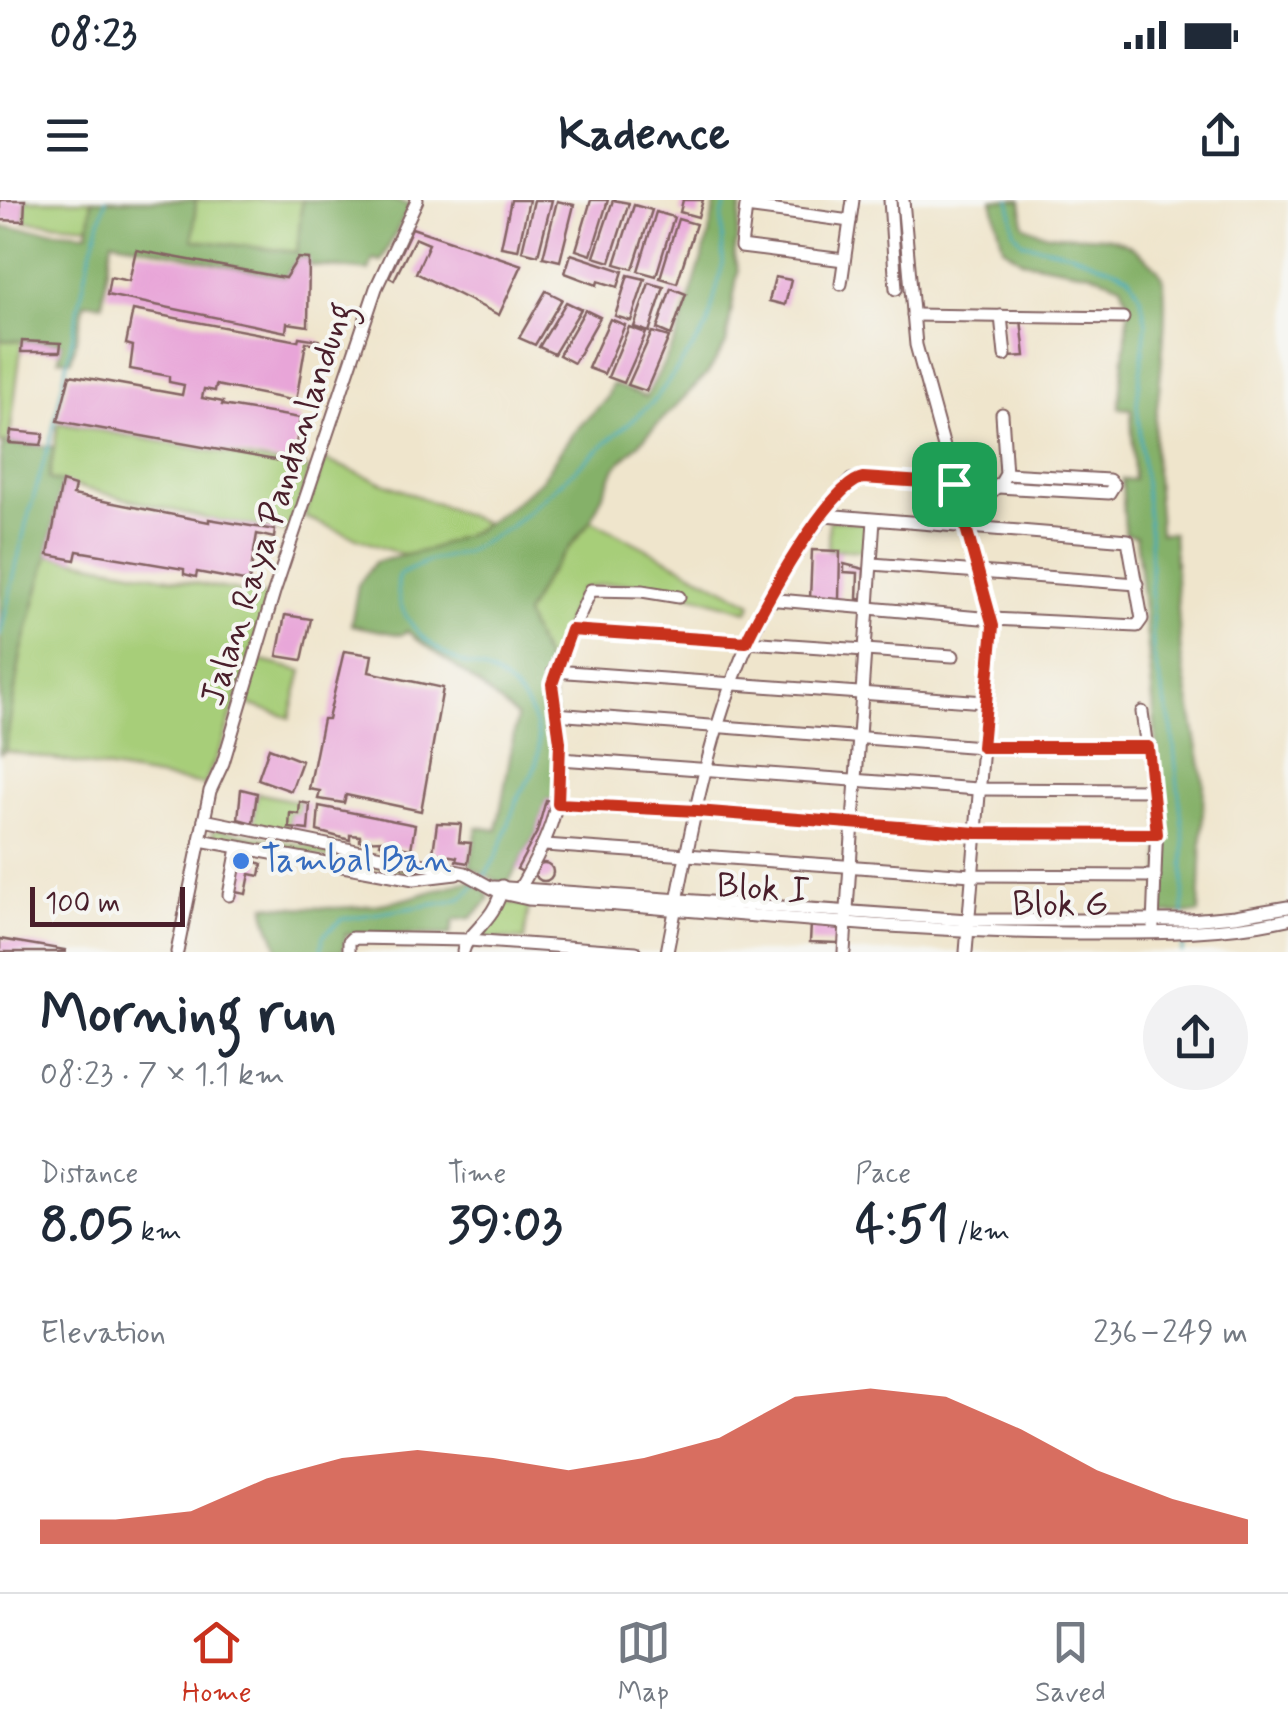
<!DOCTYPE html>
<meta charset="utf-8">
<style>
body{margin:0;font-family:Mynerve,sans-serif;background:#f2f2f3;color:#1f2937;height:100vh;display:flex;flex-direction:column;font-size:38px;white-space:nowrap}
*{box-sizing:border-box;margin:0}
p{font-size:32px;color:#747a83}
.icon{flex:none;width:55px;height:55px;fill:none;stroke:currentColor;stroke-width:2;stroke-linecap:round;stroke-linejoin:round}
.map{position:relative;height:752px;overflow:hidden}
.sheet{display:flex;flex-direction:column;background:#fff;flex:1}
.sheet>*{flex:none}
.scale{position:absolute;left:30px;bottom:25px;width:155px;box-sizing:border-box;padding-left:10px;border:5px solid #4a1f2b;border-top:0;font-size:28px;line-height:35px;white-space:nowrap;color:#4a1f2b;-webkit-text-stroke:8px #f6f6f2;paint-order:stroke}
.pin{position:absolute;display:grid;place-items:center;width:85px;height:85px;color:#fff;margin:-42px;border-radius:20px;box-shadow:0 5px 15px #0006}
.round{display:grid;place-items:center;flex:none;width:105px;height:105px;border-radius:52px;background:#f2f2f3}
.overview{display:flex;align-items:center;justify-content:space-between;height:170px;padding:0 40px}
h1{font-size:55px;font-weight:700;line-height:75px}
.stats{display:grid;grid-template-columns:repeat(3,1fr);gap:15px;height:170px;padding:10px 40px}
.stats div{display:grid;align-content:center}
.stats b{font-size:50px;font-weight:700}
.stats small{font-size:28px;font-weight:400}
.stats p{font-size:28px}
.chart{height:280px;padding:20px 40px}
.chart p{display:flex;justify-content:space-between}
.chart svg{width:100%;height:180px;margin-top:10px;fill:#c8321e;opacity:.7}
.status{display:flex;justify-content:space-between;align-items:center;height:70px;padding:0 50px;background:#fff;direction:ltr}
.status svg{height:28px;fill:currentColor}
header{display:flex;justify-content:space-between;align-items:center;height:130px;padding:0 40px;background:#fff;font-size:45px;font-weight:700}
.dock{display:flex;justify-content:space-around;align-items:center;height:140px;border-top:2px solid #e0e1e3;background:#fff;font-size:28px;color:#747a83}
.dock a{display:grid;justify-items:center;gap:5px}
.dock .on{color:#c8321e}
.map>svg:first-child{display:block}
.green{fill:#a7ce79;stroke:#787652;stroke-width:2.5}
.forest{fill:#85b169;stroke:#68684a;stroke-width:2.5}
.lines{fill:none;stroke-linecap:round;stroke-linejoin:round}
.stream{stroke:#3facbd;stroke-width:2.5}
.building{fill:#e8a5d8}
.minor-casing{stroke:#846463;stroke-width:15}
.minor{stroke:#fff;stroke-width:11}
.route-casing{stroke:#fff;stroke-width:20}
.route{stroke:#c8321e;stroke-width:12}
.shop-dot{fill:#3f7fe0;stroke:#f6f6f2;stroke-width:4}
.labels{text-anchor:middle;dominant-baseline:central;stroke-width:8;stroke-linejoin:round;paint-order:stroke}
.street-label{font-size:35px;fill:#4a1f2b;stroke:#f6f6f2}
.shop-label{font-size:35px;fill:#366cbe;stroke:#f6f6f2;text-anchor:start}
</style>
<div class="status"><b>08:23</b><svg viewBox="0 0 49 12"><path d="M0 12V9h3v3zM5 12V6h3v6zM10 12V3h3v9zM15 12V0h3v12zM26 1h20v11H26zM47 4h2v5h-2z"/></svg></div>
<header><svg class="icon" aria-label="menu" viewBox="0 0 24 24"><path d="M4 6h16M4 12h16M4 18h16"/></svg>Kadence<svg class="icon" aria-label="share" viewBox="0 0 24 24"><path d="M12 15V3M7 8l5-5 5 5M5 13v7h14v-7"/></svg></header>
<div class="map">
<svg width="1288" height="752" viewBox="0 0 1288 752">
<rect width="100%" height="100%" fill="#f6f6f2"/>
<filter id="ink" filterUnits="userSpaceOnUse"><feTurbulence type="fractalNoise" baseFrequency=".01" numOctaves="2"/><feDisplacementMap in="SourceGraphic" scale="20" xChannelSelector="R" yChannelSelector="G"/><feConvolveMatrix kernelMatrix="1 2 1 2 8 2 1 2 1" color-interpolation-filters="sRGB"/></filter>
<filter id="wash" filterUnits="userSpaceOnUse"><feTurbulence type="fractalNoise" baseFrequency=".0048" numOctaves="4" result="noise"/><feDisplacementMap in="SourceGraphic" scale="40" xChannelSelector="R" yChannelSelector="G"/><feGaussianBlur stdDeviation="2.25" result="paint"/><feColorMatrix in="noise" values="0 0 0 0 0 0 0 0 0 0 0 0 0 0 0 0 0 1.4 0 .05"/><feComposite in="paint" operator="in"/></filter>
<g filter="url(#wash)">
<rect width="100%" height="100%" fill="#efe5cc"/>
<g class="green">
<path d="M25,0H92L89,26L24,21Z"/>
<path d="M196,0H302L298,52L192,40Z"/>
<path d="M0,140L22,141L9,243H0Z"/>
<path d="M58,223L309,269L290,332L209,319L49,280Z"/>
<path d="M325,260L486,323C470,334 427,355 407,355C391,354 324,324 304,317Z"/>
<path d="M591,320L752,403L748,411C697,398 632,371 580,390L547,464L532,437L525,415L545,378Z"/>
<path d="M829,320L869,323L867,351L828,349Z"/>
<path d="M48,355L269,397L223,542L204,585L5,551L21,453Z"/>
<path d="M258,460L302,471L290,518L245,503Z"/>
<path d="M257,593L300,602L299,614L290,613L289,631L253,624Z"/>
<path d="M218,629L420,668V672L418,674L215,637L212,632Z"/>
<path d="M505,702L529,705L524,740L483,738L482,735Z"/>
</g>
<g class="forest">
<path d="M92,0H196L193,40L297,52L302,0H392L410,5L381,61L373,59L369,71L308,65V59L298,58L285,78L112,40L102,104L85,102L71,160L59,159L61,143L0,140V27L88,33Z"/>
<path d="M716,0H742L734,57L738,70L726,144L708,173L615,268L591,320L545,378L525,415C531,433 543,449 547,466C558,509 556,556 555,600H546L537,632L508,683L499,682L470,667L477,627L497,630L517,517L473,480L407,431L401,435L351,425L358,385L375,362L427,350L475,331L511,306L541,280L573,233L607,198L612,184L646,197L677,138L708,39Z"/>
<path d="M992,0H1021L1024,25C1055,45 1098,27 1129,45C1140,53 1157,64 1162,77C1170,96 1159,192 1156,216C1151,248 1159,299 1160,333H1173L1181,455L1204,583L1199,713L1160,714C1163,584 1151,465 1136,336L1125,334L1122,279L1134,280L1131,209L1119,208L1129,106L1121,85L1091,73L1023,61L1003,47Z"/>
<path d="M3,243L54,247L49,279L62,282L48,355L21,453L5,551L0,554V259Z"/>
<path d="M471,681L487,692L489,700L471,718L454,720L450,735L346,734L343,752H278C276,736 264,720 265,705C314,709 361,711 409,698C430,692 450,685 471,681Z"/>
</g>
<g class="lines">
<g class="stream">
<path d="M1010,0L1014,31L1023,43L1071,53L1128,75L1141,98L1146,123L1137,204L1150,338L1153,453L1172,530L1184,641L1183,716"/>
<path d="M0,436L26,324L52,233L89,59L106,0"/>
<path d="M482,679C500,657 507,627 516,602C521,590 531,580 535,568C549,526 521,485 482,469C475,466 467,466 460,462C426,445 391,415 399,375L428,361L466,352L510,327L654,201L707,128L723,63L722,17L727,0"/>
<path d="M321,752L323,736L342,719L449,702L462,698L476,684"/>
<path d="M1182,752L1183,739"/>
</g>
</g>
<g id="blocks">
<g class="building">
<path d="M0,0H25L24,21L0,20Z"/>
<path d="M511,0H529L518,50L501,47Z"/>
<path d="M534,0H552L538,55L522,51Z"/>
<path d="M591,0H608L591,55L576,50Z"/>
<path d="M613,0L629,3L610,62L594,57Z"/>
<path d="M683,0H703L698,17L680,12Z"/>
<path d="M557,1L574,5L560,61L543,57Z"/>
<path d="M634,5L652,10L633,69L615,64Z"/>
<path d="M656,12L674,17L656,76L638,71Z"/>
<path d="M678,19L696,24L677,83L660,78Z"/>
<path d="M412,28L522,65L499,115L416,73L429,44L415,38L394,80L389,77Z"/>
<path d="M136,50L285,78L298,58L309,59L308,126L287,123L286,132L107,95L110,77L129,81Z"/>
<path d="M571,54L623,71L618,87L598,81L597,85L565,73Z"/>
<path d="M628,75L645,79L631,121L615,116Z"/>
<path d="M775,77L791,80L785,105L769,101Z"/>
<path d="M649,83L664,87L649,132L634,127Z"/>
<path d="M671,88L686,94L671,135L657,129Z"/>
<path d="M546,91L562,99L535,145L519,138Z"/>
<path d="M566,102L581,109L554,154L539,147Z"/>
<path d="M133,110L298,141L299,137L319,140L320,145L306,142L296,201L216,185L215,191L204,189L202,198L223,202L222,205L300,218L294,258H299L297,264L58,221L70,175L182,195L184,185L169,182V176L130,169L133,146L126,144Z"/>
<path d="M585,110L600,117L574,163L559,155Z"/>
<path d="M610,119L625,125L604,174L588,168Z"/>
<path d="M1021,119L1025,156L1008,157L1004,120Z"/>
<path d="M629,127L646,133L624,183L608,177Z"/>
<path d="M652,132L669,137L646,191L628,185Z"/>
<path d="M22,141L61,143L60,152H21Z"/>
<path d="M11,231L44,234L41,245L9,243Z"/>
<path d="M62,282L75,286L73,295L209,322V319L275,330L274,338L257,334L249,382L197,372L196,377L184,374V369L77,351L75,360L48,355Z"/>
<path d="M812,350L840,351L839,400L810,399Z"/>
<path d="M844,364L864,369L863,399H857L858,373L844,372Z"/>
<path d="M285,415L311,419L302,460L277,456Z"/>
<path d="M344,451L372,455L369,472L443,488L421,611L346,595L344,603L318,599L320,591L309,589L323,519H328Z"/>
<path d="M269,548L302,561L291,591L258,579Z"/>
<path d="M241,589L257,593L253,623L238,619Z"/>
<path d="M546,600H555L551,621L525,673L517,669L537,632Z"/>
<path d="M300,602L310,604L308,630L289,628L290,613L299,614Z"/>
<path d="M319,606L415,625L411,649L380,644L381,640L360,641V636L350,635V640L317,631Z"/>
<path d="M437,623L461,624L459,642L471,643L468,663L456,661L457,657L433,653Z"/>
<path d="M241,656L262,664L260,676L250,674L246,694L235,692Z"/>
<circle cx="544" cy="672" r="9"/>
<path d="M811,724L840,727L839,743L810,742Z"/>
<path d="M0,739L65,750V752H0Z"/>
</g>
</g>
</g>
<g filter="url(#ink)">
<use href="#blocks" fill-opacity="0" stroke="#846463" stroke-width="2.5"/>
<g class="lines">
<defs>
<g id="minor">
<path d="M890,0L896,89"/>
<path d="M903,0L916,145L993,426L966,752"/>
<path d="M844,60L741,47L746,7L850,21"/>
<path d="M841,84L853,0"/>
<path d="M913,115L1123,118"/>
<path d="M1001,116L1005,155"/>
<path d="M998,287L1109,293L1114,285L1109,280L1006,274"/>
<path d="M958,301C981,298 995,296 1006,274L1002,214"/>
<path d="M872,364L1137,384"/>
<path d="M767,399L992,419L1137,426L1142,419L1128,340L824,315"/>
<path d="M571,430L953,456"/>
<path d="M554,471L985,502"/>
<path d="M1142,512L1157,621L1153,726"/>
<path d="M555,514L982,547H1148"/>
<path d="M560,559L978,589L1154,590"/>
<path d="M558,604L702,611L976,633H1157"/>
<path d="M204,620L465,673L501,693L528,699C708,709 888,732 1068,733C1142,733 1216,735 1288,719"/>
<path d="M200,640L414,679L456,674"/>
<path d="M545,645L972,675L1155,676"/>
<path d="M494,687L968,720H1190L1235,716L1288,707"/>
<path d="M520,688C551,635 564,603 559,540C557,517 550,495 554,471L591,390L642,391L679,397"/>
<path d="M229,695L238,648"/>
<path d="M177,752L210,591L223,563L274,392L376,88L417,0"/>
<path d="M349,752V741L352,738L469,740L636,752"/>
<path d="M463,752C466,733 497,720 502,686"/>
<path d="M667,752C699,591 719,451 823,317C832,304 840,291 851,280L863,278L954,284"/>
<path d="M844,752L874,320"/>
</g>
</defs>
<use href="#minor" class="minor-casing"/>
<use href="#minor" class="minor"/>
</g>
</g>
<g class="lines" filter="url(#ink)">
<defs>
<path id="route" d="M863,278L954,284L993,426L982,547H1148L1157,634L976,633L697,611L558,604L560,542L552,484L571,430L746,442C761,409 830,283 863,278Z"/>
</defs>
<use href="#route" class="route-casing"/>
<use href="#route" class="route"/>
</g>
<circle class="shop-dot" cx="241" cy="661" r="10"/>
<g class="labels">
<g class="street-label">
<text transform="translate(277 304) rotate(-72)">Jalan Raya Pandanlandung</text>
<text transform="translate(763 689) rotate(4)">Blok I</text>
<text x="1060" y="705">Blok G</text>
</g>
<g class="shop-label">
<text x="261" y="661">Tambal Ban</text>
</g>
</g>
</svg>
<div class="scale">100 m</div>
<div class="pin" style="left:954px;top:284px;background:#1e9e55"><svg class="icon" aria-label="arrive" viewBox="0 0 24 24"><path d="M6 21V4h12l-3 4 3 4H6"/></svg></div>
</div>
<section class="sheet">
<div class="overview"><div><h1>Morning run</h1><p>08:23 · 7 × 1.1 km</p></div><a class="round"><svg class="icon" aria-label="share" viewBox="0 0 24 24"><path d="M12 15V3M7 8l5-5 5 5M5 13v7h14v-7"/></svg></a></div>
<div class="stats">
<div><p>Distance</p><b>8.05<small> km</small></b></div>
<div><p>Time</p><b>39:03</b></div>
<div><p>Pace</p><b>4:51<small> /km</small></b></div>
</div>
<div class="chart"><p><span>Elevation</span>236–249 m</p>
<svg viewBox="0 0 160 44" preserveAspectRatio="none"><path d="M0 44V38L10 38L20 36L30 28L40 23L50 21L60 23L70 26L80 23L90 18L100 8L110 6L120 8L130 16L140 26L150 33L160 38V44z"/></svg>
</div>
</section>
<nav class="dock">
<a class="on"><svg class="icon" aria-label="home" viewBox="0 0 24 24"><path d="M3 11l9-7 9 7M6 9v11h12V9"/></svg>Home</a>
<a><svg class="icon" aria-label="map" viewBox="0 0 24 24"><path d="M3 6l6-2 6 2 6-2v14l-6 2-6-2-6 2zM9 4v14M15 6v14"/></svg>Map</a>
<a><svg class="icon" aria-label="saved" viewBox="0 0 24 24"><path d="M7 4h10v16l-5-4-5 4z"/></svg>Saved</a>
</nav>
